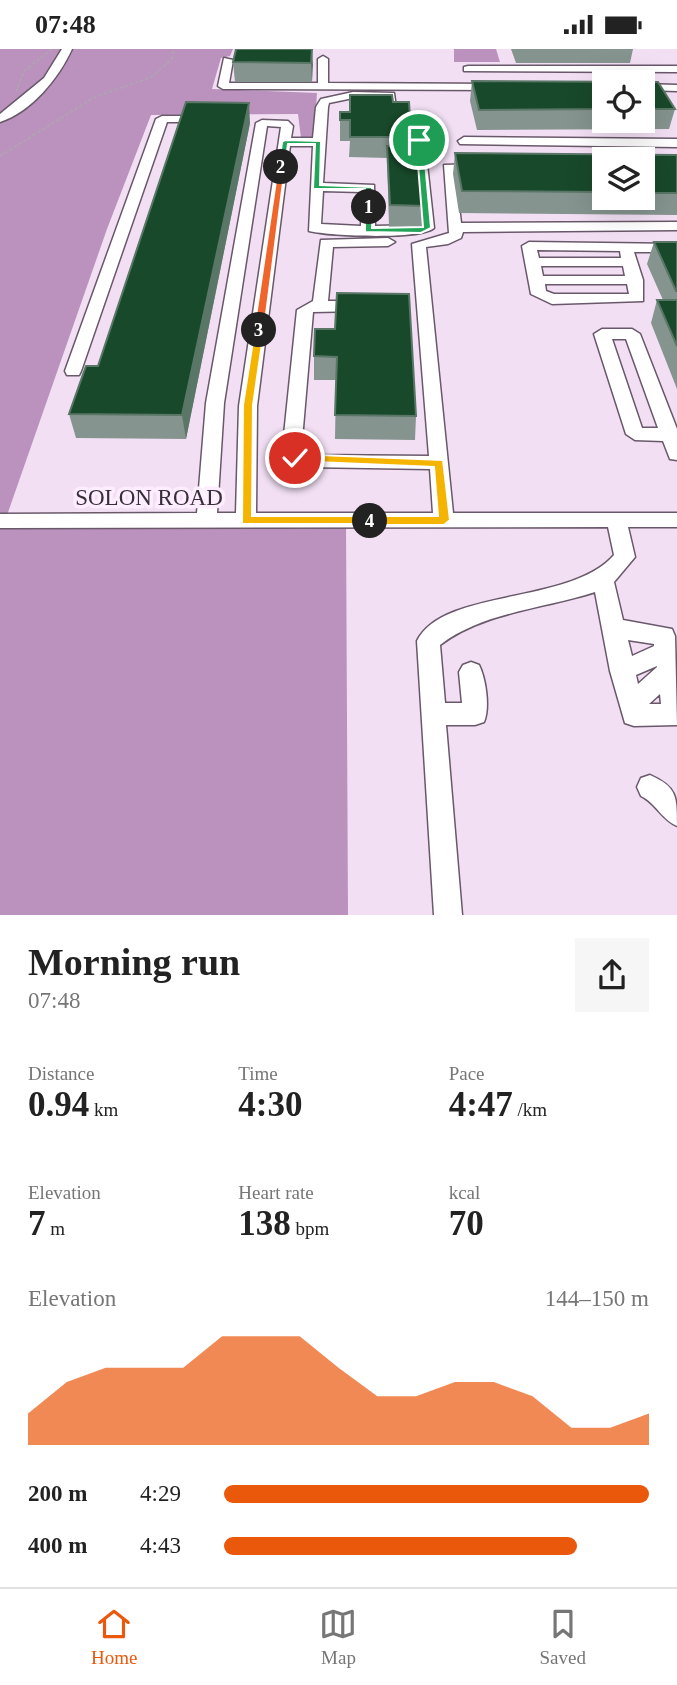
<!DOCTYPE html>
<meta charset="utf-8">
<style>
body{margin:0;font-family:Georgia,serif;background:#f6f6f6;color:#222;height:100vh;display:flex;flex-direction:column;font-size:26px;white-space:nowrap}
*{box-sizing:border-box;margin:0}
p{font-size:23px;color:#767676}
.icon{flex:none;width:38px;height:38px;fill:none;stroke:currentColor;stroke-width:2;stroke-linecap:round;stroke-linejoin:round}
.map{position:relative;height:866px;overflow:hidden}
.drawer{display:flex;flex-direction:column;background:#fff;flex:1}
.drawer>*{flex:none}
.buttons{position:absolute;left:592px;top:21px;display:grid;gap:14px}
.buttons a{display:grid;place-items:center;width:63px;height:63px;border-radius:0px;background:#fff;box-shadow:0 7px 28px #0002;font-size:35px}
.pin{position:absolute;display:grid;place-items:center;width:60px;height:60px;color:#fff;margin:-30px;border:4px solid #fff;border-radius:50%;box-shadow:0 2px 7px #0007}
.km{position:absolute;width:35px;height:35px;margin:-18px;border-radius:50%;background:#222;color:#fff;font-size:19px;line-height:35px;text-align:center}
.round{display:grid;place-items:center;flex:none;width:74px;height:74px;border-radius:0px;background:#f6f6f6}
.head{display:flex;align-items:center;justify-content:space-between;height:119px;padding:0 28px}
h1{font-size:38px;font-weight:800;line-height:52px}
.metrics{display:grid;grid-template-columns:repeat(3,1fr);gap:10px;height:119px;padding:7px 28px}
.metrics div{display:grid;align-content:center}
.metrics b{font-size:35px;font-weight:800}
.metrics small{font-size:19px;font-weight:400}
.metrics p{font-size:19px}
.chart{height:196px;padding:14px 28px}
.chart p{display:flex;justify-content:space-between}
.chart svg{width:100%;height:126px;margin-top:7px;fill:#ea580c;opacity:.7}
ul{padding:0 28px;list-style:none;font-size:23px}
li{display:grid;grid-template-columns:112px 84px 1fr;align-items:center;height:52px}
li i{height:18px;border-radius:9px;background:#ea580c}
.status{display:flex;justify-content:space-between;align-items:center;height:49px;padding:0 35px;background:#fff;direction:ltr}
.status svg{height:19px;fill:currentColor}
.tabs{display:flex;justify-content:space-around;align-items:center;height:98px;border-top:2px solid #e0e0e0;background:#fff;font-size:19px;color:#767676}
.tabs a{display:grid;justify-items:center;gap:4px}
.tabs .on{color:#ea580c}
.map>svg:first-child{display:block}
.forest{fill:#ba92bd}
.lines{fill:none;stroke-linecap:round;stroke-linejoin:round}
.minor-casing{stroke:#69586a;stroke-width:3}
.path{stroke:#b0a2b2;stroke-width:2;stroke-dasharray:3.5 2;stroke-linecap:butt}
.minor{fill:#fff;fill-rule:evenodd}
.wall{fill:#85948f;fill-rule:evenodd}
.shaded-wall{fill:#597667}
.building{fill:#18492a;stroke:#597667;stroke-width:2}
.split-1{fill:#22a559;stroke:#fff;stroke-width:2}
.split-2{fill:#22a559;stroke:#fff;stroke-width:2}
.split-3{fill:#f0652b;stroke:#fff;stroke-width:2}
.split-4{fill:#f5b400;stroke:#fff;stroke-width:2}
.split-5{fill:#f5b400;stroke:#fff;stroke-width:2}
.labels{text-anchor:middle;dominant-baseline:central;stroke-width:7;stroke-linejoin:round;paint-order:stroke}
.street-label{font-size:23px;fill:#362f37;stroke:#fdedfe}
</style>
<div class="status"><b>07:48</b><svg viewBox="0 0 49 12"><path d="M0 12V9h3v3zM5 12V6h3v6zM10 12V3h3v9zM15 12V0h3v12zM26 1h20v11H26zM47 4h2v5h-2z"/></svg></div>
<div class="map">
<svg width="677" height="866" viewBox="0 0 677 866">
<rect width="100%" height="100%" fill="#f2dff4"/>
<g class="forest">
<path d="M0,0H233L230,7L221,9L212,40L317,44L314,88L301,89L298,65L151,66L107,180L5,472H346L348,866H0Z"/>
<path d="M454,0H496L500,13H454Z"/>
</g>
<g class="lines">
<defs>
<g id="minor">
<path d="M62,0H72C59,29 31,63 0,73V65L44,29Z"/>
<path d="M323,7L328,10V34L498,35L503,38L498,41L223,40L218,37L224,9L233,11L229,34H318V10Z"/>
<path d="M468,17H677V23L464,22V18Z"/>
<path d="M642,35L677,36V42L642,41Z"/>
<path d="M353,43L394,44L396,59L422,69L434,179C420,191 330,187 309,182L313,97H290L257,357L256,464H433L430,420L305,418L284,410L282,405L297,261L313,252L321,191L388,189L395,193L388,197L333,198L328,252H361L369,257L361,262L313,263L301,402L308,406L429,407L412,195L449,184L444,116L478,115L484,119L478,123H455L461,174L677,173V181L463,183L461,189L448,195L426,198L453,464H677V478H628L635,508L614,533L623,571L672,580L675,587L677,676L634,677L625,674L610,622L595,543C543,560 483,563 440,596L445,654H462L459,623L463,616L471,613L479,616C486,630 490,659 484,673L475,676H446L462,866H434L417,592C443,539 571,556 614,506L608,478L0,479V465L197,464L206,354L256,74L262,71L288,72L293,77L291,89H313L316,58L321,50ZM353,49H384L386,63L410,71L420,176L375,177L374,136L323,134L328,58L329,54ZM267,77L281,78L239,357L236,464H217L224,354ZM323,142L362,143L361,177L321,175ZM628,591L654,595V597L632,607ZM657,617V618L638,635L636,626ZM660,645L661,655H649Z"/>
<path d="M162,67H206L212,70L206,73H167L81,322L79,326H67L65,322L156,70Z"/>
<path d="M464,88L677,90V98L460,95L458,92Z"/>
<path d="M529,193L677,195V203H634L643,231V252L552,255L531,245L522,197ZM537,201L620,202L621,209H539ZM541,217H623L625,227H543ZM545,235H627L629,245H554L546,242Z"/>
<path d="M632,280L640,285L677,380V411L670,410L663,392L635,391L626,385L594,285L602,280ZM612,290H626L658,379H642Z"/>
<path d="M650,726C677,738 677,747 677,777C661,770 656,754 641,747L637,738L641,729Z"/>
</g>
</defs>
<use href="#minor" class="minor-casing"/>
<g class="path">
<path d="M16,43L24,22L52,0"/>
<path d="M0,107L95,48L151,28L172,10L174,0"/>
</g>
<use href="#minor" class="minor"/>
</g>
<g class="wall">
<path d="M312,0V33H235L233,13Z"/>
<path d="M511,0H633L630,14H516Z"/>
<path d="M472,32L658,33L675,60L669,80L477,81L470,52ZM604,33H642V72H604Z"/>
<path d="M393,53L417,74L416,94H412V97L424,157L423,178H389L387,109L349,108L350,92H340V71L350,63Z"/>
<path d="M250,74L186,390L76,389L69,365Z"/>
<path d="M455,104L677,106V166L459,164L453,125ZM604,110H642V149H604Z"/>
<path d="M654,193H677V340L651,274L657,251H663L647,215Z"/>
<path d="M315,280L416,367L415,391L335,390L336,331H314V307Z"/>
</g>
<g class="shaded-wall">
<path d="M312,0L313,16L312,33L311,14Z"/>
<path d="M249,54L250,74L186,390L182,366Z"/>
</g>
<g class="building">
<path d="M236,0H312L311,14L233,13Z"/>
<path d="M472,32L658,33L675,60H642V33H604V60L479,61Z"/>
<path d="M350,46H392L393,53H409L410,69H416L417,74H411L412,88H350V71H340V63H350Z"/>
<path d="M186,53L249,54L182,366L69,365L86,317H98Z"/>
<path d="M387,97L418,98L424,157L390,156Z"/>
<path d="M455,104L677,106V144H642V110H604V143L462,142Z"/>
<path d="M654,193H677V242H676Z"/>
<path d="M337,244L409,245L416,367L335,366L337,308L314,307L315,280H335Z"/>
<path d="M657,251H677V297Z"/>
</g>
<path class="split-1" d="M419,89L423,91L431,179L421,184L365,183V158L369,156L373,158L372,179L423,178L416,91Z"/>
<path class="split-2" d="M285,91L321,92L320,136L372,138V160L365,158V140H313L315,95H288L285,118L279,119L282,93Z"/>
<path class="split-3" d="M281,115L285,118L264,281L259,284L254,281L278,118Z"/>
<path class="split-4" d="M255,279L264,281L253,356L252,467H370L376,472L374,475H242L243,356Z"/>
<path class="split-5" d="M295,405L443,411L450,471L444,476H370L364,472L370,467H438L434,418L291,412V406Z"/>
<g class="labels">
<g class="street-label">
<text x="149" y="448">SOLON ROAD</text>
</g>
</g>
</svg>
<div class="buttons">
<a><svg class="icon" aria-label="locate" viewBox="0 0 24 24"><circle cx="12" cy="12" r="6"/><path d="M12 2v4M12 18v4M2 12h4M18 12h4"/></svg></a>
<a><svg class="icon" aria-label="layers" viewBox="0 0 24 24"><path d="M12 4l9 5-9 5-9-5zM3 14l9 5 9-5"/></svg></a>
</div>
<div class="pin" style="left:419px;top:91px;background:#1e9e55"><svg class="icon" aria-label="arrive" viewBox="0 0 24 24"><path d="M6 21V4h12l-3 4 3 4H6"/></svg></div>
<div class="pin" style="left:295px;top:409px;background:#d93025"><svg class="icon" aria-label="check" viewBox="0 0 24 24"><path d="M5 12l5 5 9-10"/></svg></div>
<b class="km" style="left:369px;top:158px">1</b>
<b class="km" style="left:281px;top:118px">2</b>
<b class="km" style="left:259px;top:281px">3</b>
<b class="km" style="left:370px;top:472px">4</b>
</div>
<section class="drawer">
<div class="head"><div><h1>Morning run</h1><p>07:48</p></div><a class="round"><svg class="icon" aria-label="share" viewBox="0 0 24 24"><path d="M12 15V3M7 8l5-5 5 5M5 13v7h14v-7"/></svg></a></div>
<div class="metrics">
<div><p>Distance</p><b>0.94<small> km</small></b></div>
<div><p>Time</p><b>4:30</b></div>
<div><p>Pace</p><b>4:47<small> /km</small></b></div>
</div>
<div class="metrics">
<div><p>Elevation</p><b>7<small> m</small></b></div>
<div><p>Heart rate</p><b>138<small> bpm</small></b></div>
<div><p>kcal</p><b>70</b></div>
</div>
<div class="chart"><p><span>Elevation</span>144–150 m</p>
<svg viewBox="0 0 160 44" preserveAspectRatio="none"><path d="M0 44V33L10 22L20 17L30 17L40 17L50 6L60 6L70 6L80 17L90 27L100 27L110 22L120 22L130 27L140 38L150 38L160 33V44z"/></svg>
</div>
<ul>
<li><b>200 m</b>4:29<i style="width:100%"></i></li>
<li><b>400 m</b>4:43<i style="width:83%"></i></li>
</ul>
</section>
<nav class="tabs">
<a class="on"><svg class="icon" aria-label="home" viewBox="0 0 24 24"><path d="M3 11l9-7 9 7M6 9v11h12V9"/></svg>Home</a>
<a><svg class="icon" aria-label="map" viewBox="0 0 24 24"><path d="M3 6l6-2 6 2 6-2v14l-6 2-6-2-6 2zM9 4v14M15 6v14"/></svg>Map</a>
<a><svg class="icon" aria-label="saved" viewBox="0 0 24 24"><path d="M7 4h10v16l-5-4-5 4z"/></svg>Saved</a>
</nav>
